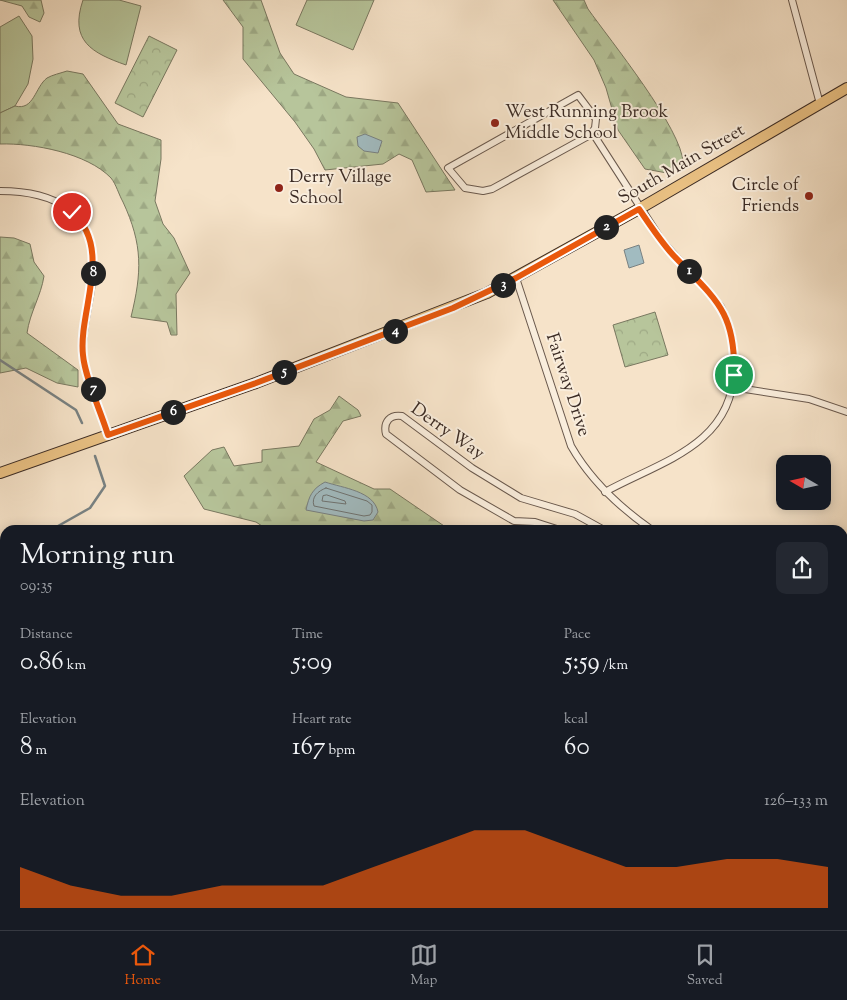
<!DOCTYPE html>
<meta charset="utf-8">
<style>
body{margin:0;font-family:"Sorts Mill Goudy",serif;background:#242831;color:#f1f3f6;height:100vh;display:flex;flex-direction:column;font-size:19px;white-space:nowrap}
*{box-sizing:border-box;margin:0}
p{font-size:16px;color:#9ea1a6}
.icon{flex:none;width:28px;height:28px;fill:none;stroke:currentColor;stroke-width:2;stroke-linecap:round;stroke-linejoin:round}
.map{position:relative;flex:1;overflow:hidden}
.details{position:absolute;left:0px;top:525px;width:848px;height:405px;display:flex;flex-direction:column;background:#171b24;border-radius:15px 15px 0 0;box-shadow:0 2px 12px #0003}
.details>*{flex:none}
.needle{width:32px;rotate:279deg}
.fabs{position:absolute;left:776px;top:455px;display:grid;gap:10px}
.fabs a{display:grid;place-items:center;width:55px;height:55px;border-radius:10px;background:#171b24;box-shadow:0 2px 12px #0003;font-size:25px}
.pin{position:absolute;display:grid;place-items:center;width:42px;height:42px;color:#fff;margin:-21px;border:2px solid #fff;border-radius:50%;box-shadow:0 1px 5px #0007}
.km{position:absolute;width:25px;height:25px;margin:-12px;border-radius:50%;background:#222;color:#fff;font-size:14px;line-height:25px;text-align:center}
.round{display:grid;place-items:center;flex:none;width:52px;height:52px;border-radius:10px;background:#242831}
.headline{display:flex;align-items:center;justify-content:space-between;height:85px;padding:0 20px}
h1{font-size:28px;font-weight:600;line-height:38px}
.metrics{display:grid;grid-template-columns:repeat(3,1fr);gap:8px;height:85px;padding:5px 20px}
.metrics div{display:grid;align-content:center}
.metrics b{font-size:25px;font-weight:600}
.metrics small{font-size:14px;font-weight:400}
.metrics p{font-size:14px}
.chart{height:140px;padding:10px 20px}
.chart p{display:flex;justify-content:space-between}
.chart svg{width:100%;height:90px;margin-top:5px;fill:#ea580c;opacity:.7}
.tabs{display:flex;justify-content:space-around;align-items:center;height:70px;border-top:1px solid #363941;background:#171b24;font-size:14px;color:#9ea1a6}
.tabs a{display:grid;justify-items:center;gap:2px}
.tabs .active{color:#ea580c}
.map>svg:first-child{display:block}
.grass{fill:#b7c59b;stroke:#797860}
.forest{fill:url(#forest-firs);stroke:#797860}
.wetland{fill:url(#wetland-marsh);stroke:#797860}
.park{fill:url(#park-crowns);stroke:#797860}
.water{fill:#a1bbc0;stroke:#788182}
.lines{fill:none;stroke-linecap:round;stroke-linejoin:round}
.shore{stroke:#6e7372;stroke-width:1}
.stream{stroke:#788182;stroke-width:2.5}
.river{stroke:#a1bbc0;stroke-width:14}
.minor-casing{stroke:#6a594d;stroke-width:8}
.primary-casing{stroke:#3b2b24;stroke-width:12}
.minor{stroke:#f9eddc;stroke-width:6}
.primary{stroke:#ebc284;stroke-width:10}
.route-casing{stroke:#fff;stroke-width:10}
.route{stroke:#ea580c;stroke-width:6}
.poi-dot{fill:#8f2418;stroke:#f9eddc;stroke-width:2}
.labels{text-anchor:middle;dominant-baseline:central;stroke-width:4;stroke-linejoin:round;paint-order:stroke}
.poi-label{font-size:18px;fill:#3b2b24;stroke:#f9eddc;text-anchor:start}
.street-label{font-size:18px;fill:#3b2b24;stroke:#f9eddc}
</style>
<div class="map">
<svg width="847" height="930" viewBox="0 0 847 930">
<defs>
<pattern id="forest-firs" width="22" height="20" patternUnits="userSpaceOnUse" patternTransform="scale(1.25)"><rect width="22" height="20" fill="#b7c59b"/><path d="M5 1l3.5 6h-7zM16 11l3.5 6h-7z" fill="#9ea985"/></pattern>
<pattern id="wetland-marsh" width="20" height="14" patternUnits="userSpaceOnUse" patternTransform="scale(1.25)"><rect width="20" height="14" fill="#b7c59b"/><path d="M1 5h8M5 5V1M11 12h8M15 12V8" fill="none" stroke="#9ea985"/></pattern>
<pattern id="park-crowns" width="20" height="18" patternUnits="userSpaceOnUse" patternTransform="scale(1.25)"><rect width="20" height="18" fill="#b7c59b"/><path d="M2 6a3 3 0 1 1 6 0M12 15a3 3 0 1 1 6 0" fill="none" stroke="#9ea985"/></pattern>
</defs>
<rect width="100%" height="100%" fill="#f6e3c9"/>
<filter id="stains"><feTurbulence type="fractalNoise" baseFrequency=".004" numOctaves="4"/><feColorMatrix values="0 0 0 0 .2 0 0 0 0 .09 0 0 0 0 .02 0 0 0 .5 -.17"/></filter>
<radialGradient id="worn" r=".72"><stop offset=".6" stop-color="#630" stop-opacity="0"/><stop offset="1" stop-color="#630" stop-opacity=".3"/></radialGradient>
<g class="grass">
<path d="M83,0H119L141,6L126,65C92,53 69,41 83,0Z"/>
<path d="M307,0H374L353,50L296,25Z"/>
<path d="M19,16L32,36L33,59L28,84L15,106L0,113V27Z"/>
<path d="M165,925H243L247,930H168Z"/>
</g>
<g class="forest">
<path d="M0,0H41L44,13L40,22L29,17L22,6Z"/>
<path d="M223,0H261L280,53L294,74L346,97L398,103L455,190L426,192L412,160L399,154L383,164L325,170L314,149L295,122L243,59V27Z"/>
<path d="M553,0H584L588,9C610,40 683,130 683,163L667,173L645,169L618,130L606,88L594,60Z"/>
<path d="M67,71L83,74L118,124L161,140V159L155,201L163,224L174,238L190,273L176,294L177,335H171L167,322L131,317C142,272 143,245 123,202C119,195 116,184 111,178C87,153 33,143 0,144V113L15,106C34,111 35,87 47,78C52,75 61,73 67,71Z"/>
<path d="M0,237L14,238L30,244L34,262L44,276C41,296 30,312 27,333L78,370V387L57,383L26,368L0,373Z"/>
<path d="M339,396L358,410L361,416L343,421L316,462L374,489H390L450,530H268L256,522L204,509L184,476L212,450L224,447L234,466L262,462V450L299,446L314,419L330,410Z"/>
<path d="M843,867L847,875V930H787L788,925H842Z"/>
<path d="M247,925H332L337,930H252Z"/>
</g>
<g class="wetland">
<path d="M0,552H5V925H160L162,930H0Z"/>
<path d="M429,925H554C522,930 460,930 429,925Z"/>
<path d="M559,925H788L787,930H575Z"/>
</g>
<g class="park">
<path d="M149,36L177,50L143,117L115,103Z"/>
<path d="M655,312L668,355L625,367L613,325Z"/>
</g>
<g class="water">
<path d="M365,134L382,141L378,153L364,151L358,146L357,137Z"/>
<path d="M639,245L644,263L629,268L624,250Z"/>
<path d="M325,482C343,488 374,491 378,512L373,520L364,521L306,510C309,496 312,489 325,482Z"/>
</g>
<g class="lines">
<g class="shore">
<path d="M326,488L367,501L372,505V512L370,515L364,516L314,506C311,497 318,491 326,488Z"/>
<path d="M327,495L345,501L346,504L322,501L323,496Z"/>
</g>
<g class="stream">
<path d="M0,360L76,410L82,423"/>
<path d="M51,530L90,508L105,486L95,456"/>
<path d="M5,765V774"/>
</g>
<g class="river">
<path d="M77,925L82,930"/>
<path d="M680,925L686,930"/>
<path d="M42,930L46,925"/>
<path d="M97,930L100,925"/>
</g>
<defs>
<g id="minor">
<path d="M792,0L820,104"/>
<path d="M578,95L596,119L595,128L590,135L492,189L483,191L465,188L448,168Z"/>
<path d="M592,132L662,241L721,307C732,328 735,347 734,370C732,446 659,462 605,492"/>
<path d="M0,191C53,191 96,211 93,271C92,299 81,328 83,355C85,377 101,413 108,435"/>
<path d="M516,278L571,446C591,481 619,507 652,530"/>
<path d="M732,387L809,399L847,412"/>
<path d="M560,530L535,522L514,521L460,490L386,434C383,422 390,414 402,416L472,468L521,498L575,514L604,530"/>
<path d="M842,729L847,731"/>
</g>
<path id="primary" d="M0,473L256,383L487,293L639,209L847,88"/>
</defs>
<use href="#minor" class="minor-casing"/>
<use href="#primary" class="primary-casing"/>
<use href="#minor" class="minor"/>
<use href="#primary" class="primary"/>
</g>
<g class="lines">
<defs>
<path id="route" d="M72,212C114,249 78,311 83,355C85,378 101,412 108,435L256,383L453,308L516,278L639,209C650,225 661,242 674,256C715,299 736,311 734,375"/>
</defs>
<use href="#route" class="route-casing"/>
<use href="#route" class="route"/>
</g>
<g class="poi-dot">
<circle cx="495" cy="123" r="5"/>
<circle cx="279" cy="188" r="5"/>
<circle cx="809" cy="196" r="5"/>
</g>
<g class="labels">
<g class="poi-label">
<text x="505" y="113">West Running Brook<tspan x="505" dy="21">Middle School</tspan></text>
<text x="289" y="178">Derry Village<tspan x="289" dy="21">School</tspan></text>
<text x="799" y="186" text-anchor="end">Circle of<tspan x="799" dy="21">Friends</tspan></text>
</g>
<g class="street-label">
<text transform="translate(682 165) rotate(-30)">South Main Street</text>
<text transform="translate(567 385) rotate(72)">Fairway Drive</text>
<text transform="translate(447 432) rotate(35)">Derry Way</text>
</g>
</g>
<rect width="100%" height="100%" filter="url(#stains)"/>
<rect width="100%" height="100%" fill="url(#worn)"/>
</svg>
<div class="fabs">
<a><svg class="needle" viewBox="-14 -14 28 28"><path d="M0-13l5 13h-10z" fill="#e53935"/><path d="M0 13l5-13h-10z" fill="#9ea1a6"/></svg></a>
</div>
<div class="pin" style="left:734px;top:375px;background:#1e9e55"><svg class="icon" aria-label="arrive" viewBox="0 0 24 24"><path d="M6 21V4h12l-3 4 3 4H6"/></svg></div>
<div class="pin" style="left:72px;top:212px;background:#d93025"><svg class="icon" aria-label="check" viewBox="0 0 24 24"><path d="M5 12l5 5 9-10"/></svg></div>
<b class="km" style="left:689px;top:271px">1</b>
<b class="km" style="left:606px;top:227px">2</b>
<b class="km" style="left:503px;top:285px">3</b>
<b class="km" style="left:395px;top:331px">4</b>
<b class="km" style="left:284px;top:372px">5</b>
<b class="km" style="left:173px;top:412px">6</b>
<b class="km" style="left:93px;top:389px">7</b>
<b class="km" style="left:93px;top:273px">8</b>
<section class="details">
<div class="headline"><div><h1>Morning run</h1><p>09:35</p></div><a class="round"><svg class="icon" aria-label="share" viewBox="0 0 24 24"><path d="M12 15V3M7 8l5-5 5 5M5 13v7h14v-7"/></svg></a></div>
<div class="metrics">
<div><p>Distance</p><b>0.86<small> km</small></b></div>
<div><p>Time</p><b>5:09</b></div>
<div><p>Pace</p><b>5:59<small> /km</small></b></div>
</div>
<div class="metrics">
<div><p>Elevation</p><b>8<small> m</small></b></div>
<div><p>Heart rate</p><b>167<small> bpm</small></b></div>
<div><p>kcal</p><b>60</b></div>
</div>
<div class="chart"><p><span>Elevation</span>126–133 m</p>
<svg viewBox="0 0 160 44" preserveAspectRatio="none"><path d="M0 44V24L10 33L20 38L30 38L40 33L50 33L60 33L70 24L80 15L90 6L100 6L110 15L120 24L130 24L140 20L150 20L160 24V44z"/></svg>
</div>
</section>
</div>
<nav class="tabs">
<a class="active"><svg class="icon" aria-label="home" viewBox="0 0 24 24"><path d="M3 11l9-7 9 7M6 9v11h12V9"/></svg>Home</a>
<a><svg class="icon" aria-label="map" viewBox="0 0 24 24"><path d="M3 6l6-2 6 2 6-2v14l-6 2-6-2-6 2zM9 4v14M15 6v14"/></svg>Map</a>
<a><svg class="icon" aria-label="saved" viewBox="0 0 24 24"><path d="M7 4h10v16l-5-4-5 4z"/></svg>Saved</a>
</nav>
